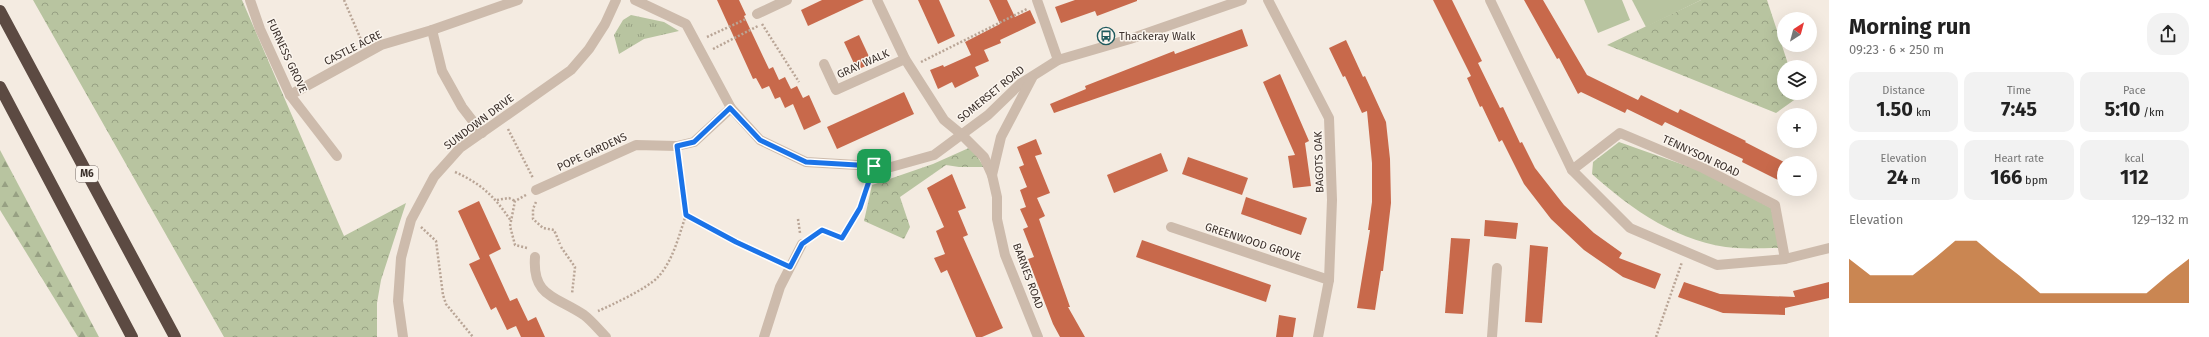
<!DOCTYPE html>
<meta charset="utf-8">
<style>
body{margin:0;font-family:"Fira Sans",sans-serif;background:#f2f2f2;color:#222;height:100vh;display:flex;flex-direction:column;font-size:15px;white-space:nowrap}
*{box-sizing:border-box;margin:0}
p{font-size:13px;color:#767676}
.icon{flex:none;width:22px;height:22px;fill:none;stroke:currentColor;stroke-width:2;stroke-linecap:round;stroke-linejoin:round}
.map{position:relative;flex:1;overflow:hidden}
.panel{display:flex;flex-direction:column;background:#fff;width:380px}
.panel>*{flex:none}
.needle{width:26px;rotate:36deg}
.fabs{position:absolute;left:1777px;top:12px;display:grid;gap:8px}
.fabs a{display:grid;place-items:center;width:40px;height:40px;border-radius:50%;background:#fff;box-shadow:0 4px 16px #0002;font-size:20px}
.pin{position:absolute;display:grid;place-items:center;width:34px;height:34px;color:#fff;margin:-17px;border-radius:8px;box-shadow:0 2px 6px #0006}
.round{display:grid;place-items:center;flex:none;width:42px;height:42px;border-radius:16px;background:#f2f2f2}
.overview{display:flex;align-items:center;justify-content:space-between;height:68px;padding:0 20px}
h1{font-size:22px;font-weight:700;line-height:30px}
.metrics{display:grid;grid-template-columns:repeat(3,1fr);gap:6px;height:68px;padding:4px 20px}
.metrics div{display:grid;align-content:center;border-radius:10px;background:#f2f2f2;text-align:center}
.metrics b{font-size:20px;font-weight:700}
.metrics small{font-size:11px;font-weight:400}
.metrics p{font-size:11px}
.chart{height:112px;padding:8px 20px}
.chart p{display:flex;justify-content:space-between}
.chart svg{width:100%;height:72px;margin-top:4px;fill:#b45309;opacity:.7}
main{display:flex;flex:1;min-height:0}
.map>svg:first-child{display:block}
.grass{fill:url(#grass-tufts)}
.forest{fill:url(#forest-firs)}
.park{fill:url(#park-crowns)}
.garden{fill:#b8c4a0}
.building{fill:#c8694b}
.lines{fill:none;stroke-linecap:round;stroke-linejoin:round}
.path{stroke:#b9a596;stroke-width:2.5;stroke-dasharray:2 2;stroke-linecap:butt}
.minor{stroke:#cdbbac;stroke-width:10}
.highway{stroke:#5c4a42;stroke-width:12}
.route-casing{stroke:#fff;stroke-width:8}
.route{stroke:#1a73e8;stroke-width:5}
.labels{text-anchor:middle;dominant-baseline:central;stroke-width:3;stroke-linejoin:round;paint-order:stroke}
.shield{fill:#fbf5ee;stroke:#756b66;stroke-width:1}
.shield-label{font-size:10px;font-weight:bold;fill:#3b302b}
.poi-label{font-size:11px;fill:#3b302b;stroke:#fbf5ee;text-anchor:start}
.street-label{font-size:11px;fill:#3b302b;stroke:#fbf5ee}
</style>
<main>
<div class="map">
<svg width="1829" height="337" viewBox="0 0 1829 337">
<defs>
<pattern id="grass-tufts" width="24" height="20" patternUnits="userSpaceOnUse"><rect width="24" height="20" fill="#b8c4a0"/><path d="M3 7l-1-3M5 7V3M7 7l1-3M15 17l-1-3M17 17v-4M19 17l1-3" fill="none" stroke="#97a083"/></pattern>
<pattern id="forest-firs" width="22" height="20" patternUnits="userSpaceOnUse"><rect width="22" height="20" fill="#b8c4a0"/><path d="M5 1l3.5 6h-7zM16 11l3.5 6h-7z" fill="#97a083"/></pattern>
<pattern id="park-crowns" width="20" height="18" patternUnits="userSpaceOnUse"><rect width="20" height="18" fill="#b8c4a0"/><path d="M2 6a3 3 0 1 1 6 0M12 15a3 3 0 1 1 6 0" fill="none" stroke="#97a083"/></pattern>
</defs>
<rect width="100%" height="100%" fill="#f4ebe1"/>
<path class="grass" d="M631,15L664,22L679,31L644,39L619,54L614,35L623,20Z"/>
<path class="forest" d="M0,150L99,337H78L0,210Z"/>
<g class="park">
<path d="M33,0H242L344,236L406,203L381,280L377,303V337H224Z"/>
<path d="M1701,0H1767L1789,67H1784V93H1796L1797,98L1776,113L1607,45Z"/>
<path d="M1619,142L1701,171L1771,208L1779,248C1764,248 1750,249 1736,248C1680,244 1632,210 1592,174L1593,162Z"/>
<path d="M971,147L984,167H959L946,165L900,197L910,227L904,239L864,221L872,185L933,164Z"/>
</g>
<g class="garden">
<path d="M1584,0H1622L1630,20L1598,33Z"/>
<path d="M1632,0H1701L1646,27Z"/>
</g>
<g class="building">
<path d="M717,0H739L746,15L744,16L769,69L773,67L779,80L785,77L791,89L797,86L803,98L809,95L821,122L804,130L793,104L785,108L780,97L775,99L769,86L762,89L756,78L753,79Z"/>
<path d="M822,0H864L808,26L801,10Z"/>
<path d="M918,0H939L955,36L938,44Z"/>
<path d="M989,0H1007L1015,17L1030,10L1036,23L1000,40L1001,43L984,50L989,61L975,67L979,76L955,88L952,82L938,89L930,70L943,65L944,67L971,55L965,42L1000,24Z"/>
<path d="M1075,0H1137V1L1097,16L1095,11L1061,23L1055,7Z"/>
<path d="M1433,0H1452L1482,61L1478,63L1500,108L1503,107L1520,143L1522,142L1535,168L1564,205L1594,233L1622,253L1619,258L1661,274L1655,289L1623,277L1584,250L1551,219L1524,184L1502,140L1499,142L1482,106L1480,107L1467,78L1471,76Z"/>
<path d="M1524,0H1543L1587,75L1638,100L1641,95L1678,113L1680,109L1746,141L1745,142L1784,162V183L1742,162L1743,159L1665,122L1662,126L1627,109L1625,113L1581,92L1578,94L1559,58L1557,59Z"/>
<path d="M1242,29L1248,46L1054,113L1050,104L1086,89L1085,86L1174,51L1175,54Z"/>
<path d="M859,35L872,63L857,70L844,42Z"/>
<path d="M1346,40L1363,77L1365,76L1386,122L1390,159L1391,203L1383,271H1381L1375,310L1357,308L1370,230H1368L1372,202V163L1367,111L1362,113L1345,76L1343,77L1329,48Z"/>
<path d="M1280,74L1309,141L1305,143L1311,186L1293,188L1288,156L1295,155L1263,82Z"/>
<path d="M904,92L914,114L837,149L827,127Z"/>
<path d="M1036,139L1042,154L1035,156L1050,193L1037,198L1045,216L1039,219L1070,307H1068L1085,337H1060L1053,324L1028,259L1034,257L1023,229L1028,227L1020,209L1026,207L1020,190L1027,187L1019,167L1024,165L1017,147Z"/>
<path d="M1161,153L1168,171L1114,193L1107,175Z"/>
<path d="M1188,157L1248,178L1242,195L1182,174Z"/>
<path d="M952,174L966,208L958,211L968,235L963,237L1003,328L982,337H976L947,270L941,273L934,258L945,254L936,231L944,227L927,188Z"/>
<path d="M1246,197L1307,218L1301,235L1241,214Z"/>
<path d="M479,201L501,249L489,255L510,301L517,298L528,321L536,317L545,337H521L516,326L507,330L496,307L491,310L469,264L480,259L458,211Z"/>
<path d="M1485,220L1518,223L1516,239L1484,236Z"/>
<path d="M1451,238L1470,239L1463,314L1445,313Z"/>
<path d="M1142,240L1271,285L1266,302L1136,257Z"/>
<path d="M1530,245L1548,247L1542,323L1525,322Z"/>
<path d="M1684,282L1720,294L1795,297L1793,291L1829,282V298L1785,308V315L1723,313L1678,297Z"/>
<path d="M1279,315L1296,318L1293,337H1276Z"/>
</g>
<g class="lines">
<g class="path">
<path d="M344,0L362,42"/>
<path d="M762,24L799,82"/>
<path d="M707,37L746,19"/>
<path d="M713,49L758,26"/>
<path d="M921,62L1027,9"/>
<path d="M508,129L533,178"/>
<path d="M679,157L686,215L736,242L779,262"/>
<path d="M455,172C482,184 495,197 511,221"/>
<path d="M526,195L515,201L510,226L515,245L527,248"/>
<path d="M497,200L509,198L515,201"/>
<path d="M536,202L533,209V219L543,228L554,230L560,244"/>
<path d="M798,219L800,233"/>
<path d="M421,227L436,241L443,295L446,304L473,337"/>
<path d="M811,238L822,230L842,238L860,208L870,178"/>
<path d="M561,247L575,267L572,294"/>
<path d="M598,311C612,305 648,288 658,277C673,261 679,235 686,215"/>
<path d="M1656,337L1682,262"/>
</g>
<g class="minor">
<path d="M250,0L260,29L290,95L337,156"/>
<path d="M635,0L686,24L731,108L760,140L806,162L891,167L934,155L988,115L1020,84L1058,60L1130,39L1242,0"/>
<path d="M877,0L905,59L944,120L961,134L984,157L992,175L997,197V219L1005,255L1038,337"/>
<path d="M1037,0L1058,60"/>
<path d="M1268,0L1329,118L1332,200L1329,280L1318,337"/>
<path d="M1490,0L1572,170L1630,228L1717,265L1785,259L1829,248"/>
<path d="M757,14L787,0"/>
<path d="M432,30L518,0"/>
<path d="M824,64L836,90L905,59"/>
<path d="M290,95L381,45L432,30L442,71L462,107L482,133"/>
<path d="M1572,170L1620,133L1703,168L1775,205L1785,259"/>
<path d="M992,175L1001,137L1032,78"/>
<path d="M536,190L636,145L677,146L694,142L731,108"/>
<path d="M1171,227L1329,280"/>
<path d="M535,257C532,297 556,296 584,315C592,321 599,330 606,337"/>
<path d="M403,337L398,301L401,258L411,220L434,177L460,148L571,70L589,49L605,24L616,0"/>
<path d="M764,337L780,287L802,244"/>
<path d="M1492,337L1497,268"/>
</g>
<g class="highway">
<path d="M0,11L175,337"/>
<path d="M0,87L132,337"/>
</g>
</g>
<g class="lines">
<defs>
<path id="route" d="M730,108L760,140L806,162L874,166L860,208L842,238L822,230L802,244L790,267L736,242L686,215L677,146L694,142Z"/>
</defs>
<use href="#route" class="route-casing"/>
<use href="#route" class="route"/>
</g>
<defs>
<symbol id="bus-ring" viewBox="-11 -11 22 22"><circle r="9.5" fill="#fbf5ee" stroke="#1f5a5e" stroke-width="1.5"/><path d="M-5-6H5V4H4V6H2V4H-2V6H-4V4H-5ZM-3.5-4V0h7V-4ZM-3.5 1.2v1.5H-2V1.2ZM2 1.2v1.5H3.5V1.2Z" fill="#1f5a5e"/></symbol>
</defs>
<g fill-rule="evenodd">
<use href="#bus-ring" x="1096" y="26" width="20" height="20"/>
</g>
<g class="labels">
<rect class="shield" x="76" y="166" width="22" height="16" rx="3"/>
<g class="shield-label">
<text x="87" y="174">M6</text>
</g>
<g class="poi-label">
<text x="1119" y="36">Thackeray Walk</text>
</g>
<g class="street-label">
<text transform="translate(353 48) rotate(-27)">CASTLE ACRE</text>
<text transform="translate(287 56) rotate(65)">FURNESS GROVE</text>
<text transform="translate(863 64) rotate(-24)">GRAY WALK</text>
<text transform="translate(991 94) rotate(-39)">SOMERSET ROAD</text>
<text transform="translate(479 122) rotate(-37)">SUNDOWN DRIVE</text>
<text transform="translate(592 152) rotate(-25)">POPE GARDENS</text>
<text transform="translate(1701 156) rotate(25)">TENNYSON ROAD</text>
<text transform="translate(1319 162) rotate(-92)">BAGOTS OAK</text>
<text transform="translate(1253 242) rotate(18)">GREENWOOD GROVE</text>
<text transform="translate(1028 276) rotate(70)">BARNES ROAD</text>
</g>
</g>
</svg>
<div class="fabs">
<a><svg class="needle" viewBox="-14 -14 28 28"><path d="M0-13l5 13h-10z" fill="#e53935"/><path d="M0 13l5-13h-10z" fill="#767676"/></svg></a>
<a><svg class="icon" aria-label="layers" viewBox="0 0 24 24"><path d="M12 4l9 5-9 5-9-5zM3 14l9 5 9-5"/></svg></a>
<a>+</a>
<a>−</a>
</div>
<div class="pin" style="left:874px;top:166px;background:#1e9e55"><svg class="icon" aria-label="arrive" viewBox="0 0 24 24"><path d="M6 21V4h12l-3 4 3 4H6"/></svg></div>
</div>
<section class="panel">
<div class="overview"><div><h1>Morning run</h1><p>09:23 · 6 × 250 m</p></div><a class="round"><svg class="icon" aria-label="share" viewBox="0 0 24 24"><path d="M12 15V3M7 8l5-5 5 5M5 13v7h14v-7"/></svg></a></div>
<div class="metrics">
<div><p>Distance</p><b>1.50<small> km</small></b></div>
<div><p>Time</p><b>7:45</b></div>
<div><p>Pace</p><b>5:10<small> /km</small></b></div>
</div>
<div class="metrics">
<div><p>Elevation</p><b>24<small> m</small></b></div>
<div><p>Heart rate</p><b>166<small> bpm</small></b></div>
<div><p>kcal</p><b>112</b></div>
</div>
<div class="chart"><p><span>Elevation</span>129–132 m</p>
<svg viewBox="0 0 160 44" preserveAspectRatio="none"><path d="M0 44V17L10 27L20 27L30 27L40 17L50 6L60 6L70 17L80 27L90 38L100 38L110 38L120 38L130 38L140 38L150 27L160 17V44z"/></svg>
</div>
</section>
</main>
